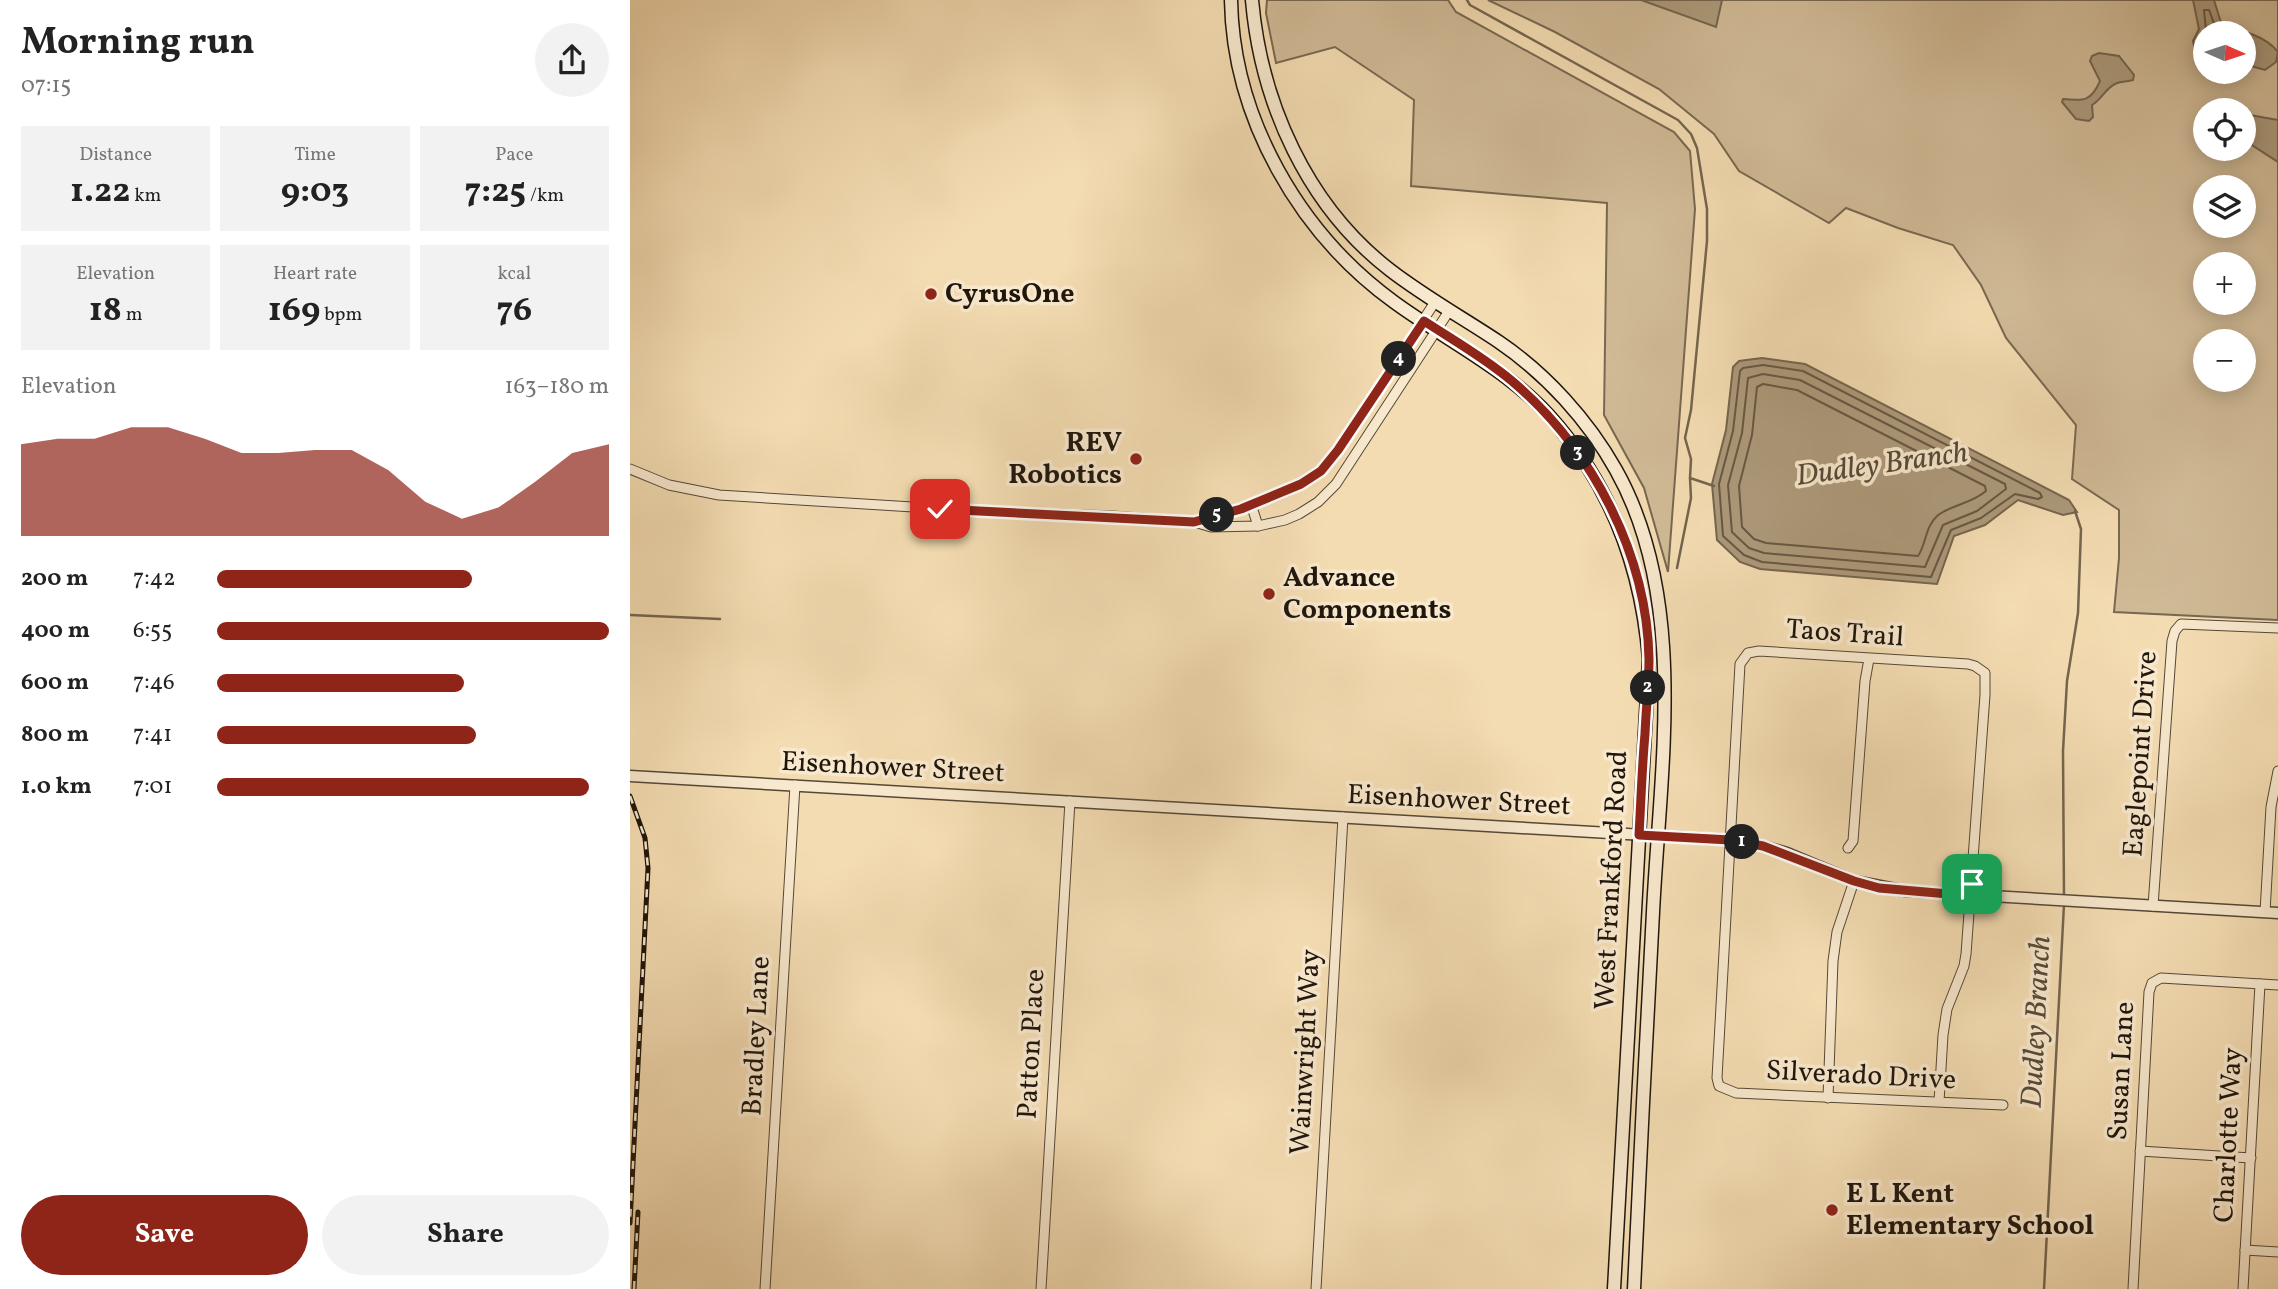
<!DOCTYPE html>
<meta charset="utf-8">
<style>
body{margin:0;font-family:Vollkorn,serif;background:#f2f2f2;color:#222;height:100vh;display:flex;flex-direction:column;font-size:26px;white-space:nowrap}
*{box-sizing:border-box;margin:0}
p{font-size:23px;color:#767676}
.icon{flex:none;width:38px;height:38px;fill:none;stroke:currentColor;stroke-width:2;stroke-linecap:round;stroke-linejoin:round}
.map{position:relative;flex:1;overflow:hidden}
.sheet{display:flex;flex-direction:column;background:#fff;width:630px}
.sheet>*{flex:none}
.needle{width:46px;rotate:93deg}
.fabs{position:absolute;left:1563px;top:21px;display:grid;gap:14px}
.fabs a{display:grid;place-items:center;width:63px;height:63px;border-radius:50%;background:#fff;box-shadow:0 4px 18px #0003;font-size:35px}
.pin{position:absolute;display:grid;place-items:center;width:60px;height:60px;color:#fff;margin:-30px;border-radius:14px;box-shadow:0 4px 10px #0006}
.km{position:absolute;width:35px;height:35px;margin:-18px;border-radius:50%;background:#222;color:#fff;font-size:19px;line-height:35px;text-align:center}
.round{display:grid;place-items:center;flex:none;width:74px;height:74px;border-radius:37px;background:#f2f2f2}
.summary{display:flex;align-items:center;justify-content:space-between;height:119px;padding:0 21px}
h1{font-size:38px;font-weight:700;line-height:52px}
.figures{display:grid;grid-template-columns:repeat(3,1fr);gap:10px;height:119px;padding:7px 21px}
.figures div{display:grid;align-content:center;border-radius:0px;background:#f2f2f2;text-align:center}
.figures b{font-size:35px;font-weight:700}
.figures small{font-size:19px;font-weight:400}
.figures p{font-size:19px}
.chart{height:196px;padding:14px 21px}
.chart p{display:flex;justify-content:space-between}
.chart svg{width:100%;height:126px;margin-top:7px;fill:#8f2418;opacity:.7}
.cta{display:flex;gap:14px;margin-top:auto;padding:14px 21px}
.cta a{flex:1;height:80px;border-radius:42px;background:#8f2418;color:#fff;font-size:28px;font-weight:700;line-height:80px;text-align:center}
.cta a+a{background:#f2f2f2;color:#222}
ul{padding:0 21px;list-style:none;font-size:23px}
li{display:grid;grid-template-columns:112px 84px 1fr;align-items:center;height:52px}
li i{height:18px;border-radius:9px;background:#8f2418}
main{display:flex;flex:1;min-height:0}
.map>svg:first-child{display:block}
.green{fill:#d0ba96;stroke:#786851;stroke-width:2;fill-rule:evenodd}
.water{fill:#ac997a;stroke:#74654e;stroke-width:2}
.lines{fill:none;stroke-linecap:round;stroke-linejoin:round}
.shore{stroke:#665843;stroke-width:2}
.stream{stroke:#74654e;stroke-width:2.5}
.minor-casing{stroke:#544836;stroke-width:11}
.tertiary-casing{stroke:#544836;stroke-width:13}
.secondary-casing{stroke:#1f160c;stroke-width:15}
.minor{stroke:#f8e8cd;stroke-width:9}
.tertiary{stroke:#f8e8cd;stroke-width:10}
.secondary{stroke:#f8e8cd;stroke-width:12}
.rail-casing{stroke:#1f160c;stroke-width:5}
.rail{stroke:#f8e8cd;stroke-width:2.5;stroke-dasharray:8;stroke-linecap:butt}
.route-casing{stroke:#fff;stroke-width:14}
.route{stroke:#8f2418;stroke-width:9}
.poi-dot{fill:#8f2418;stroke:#f8e8cd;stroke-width:2.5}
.labels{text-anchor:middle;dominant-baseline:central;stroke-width:7;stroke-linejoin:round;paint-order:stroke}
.poi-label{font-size:28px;font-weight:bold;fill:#1f160c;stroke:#f8e8cd;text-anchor:start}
.street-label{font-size:28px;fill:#1f160c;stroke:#f8e8cd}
.water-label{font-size:30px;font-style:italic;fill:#574a38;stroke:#f8e8cd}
</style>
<main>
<section class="sheet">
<div class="summary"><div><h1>Morning run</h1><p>07:15</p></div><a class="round"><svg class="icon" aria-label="share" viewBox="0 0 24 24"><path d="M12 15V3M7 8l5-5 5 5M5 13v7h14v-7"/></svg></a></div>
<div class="figures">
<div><p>Distance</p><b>1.22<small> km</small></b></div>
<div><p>Time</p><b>9:03</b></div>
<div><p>Pace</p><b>7:25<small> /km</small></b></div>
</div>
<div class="figures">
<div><p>Elevation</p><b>18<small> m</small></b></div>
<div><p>Heart rate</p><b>169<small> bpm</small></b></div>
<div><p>kcal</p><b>76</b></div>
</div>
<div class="chart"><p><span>Elevation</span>163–180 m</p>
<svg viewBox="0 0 160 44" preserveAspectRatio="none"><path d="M0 44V12L10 10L20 10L30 6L40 6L50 10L60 15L70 15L80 14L90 14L100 21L110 32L120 38L130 34L140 25L150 15L160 12V44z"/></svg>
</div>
<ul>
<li><b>200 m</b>7:42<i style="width:65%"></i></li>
<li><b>400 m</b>6:55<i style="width:100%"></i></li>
<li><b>600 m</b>7:46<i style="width:63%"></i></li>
<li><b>800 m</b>7:41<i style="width:66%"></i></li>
<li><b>1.0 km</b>7:01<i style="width:95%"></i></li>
</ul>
<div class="cta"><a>Save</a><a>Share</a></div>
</section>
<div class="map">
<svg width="1648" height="1289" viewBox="0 0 1648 1289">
<rect width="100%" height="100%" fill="#f4dcb2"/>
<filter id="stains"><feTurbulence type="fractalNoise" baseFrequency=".00286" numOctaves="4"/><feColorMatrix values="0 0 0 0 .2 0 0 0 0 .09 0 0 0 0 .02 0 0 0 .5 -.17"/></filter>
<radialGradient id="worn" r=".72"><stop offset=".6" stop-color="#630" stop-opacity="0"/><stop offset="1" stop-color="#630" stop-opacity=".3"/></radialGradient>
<g class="green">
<path d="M637,0H818L826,12L1044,132L1060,151L1065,209L1038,572L1014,488L974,415L977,203L781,186L784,100L705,47L646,63L636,13Z"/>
<path d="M858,0H1648V620L1484,612L1489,558V510L1442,479L1446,425L1376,338L1351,285L1323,245L1268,228L1216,208L1199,223L1109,171L1084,134L1029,89L925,32ZM1575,33H1614V72H1575ZM1575,110H1614V149H1575ZM1575,187H1614V226H1575ZM1575,264H1614V303H1575ZM1575,341H1614V380H1575Z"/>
</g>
<g class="water">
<path d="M1011,0H1092L1086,27Z"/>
<path d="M1563,0H1584L1592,26C1611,30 1636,36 1648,52L1646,62L1635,70L1614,64V33H1575V69L1568,66L1563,41L1569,29Z"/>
<path d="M1469,53L1489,56L1504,75L1503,80C1496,82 1490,81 1485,84C1475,89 1471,100 1462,105L1463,117L1459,121L1446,119L1432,102L1433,99C1453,101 1461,102 1470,81L1460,61L1462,56Z"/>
<path d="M1614,114L1648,120V162L1614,140Z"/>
<path d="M1132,358L1175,364L1439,500L1447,512L1433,515L1388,500L1355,525L1324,536L1307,584L1130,569L1110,562L1087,540L1082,484L1096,430L1103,367L1109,361Z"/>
</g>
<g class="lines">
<g class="shore">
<path d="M1575,62L1570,43L1576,30L1574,10H1579L1586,29L1594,33"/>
<path d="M1133,365L1173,371L1410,493L1412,497L1408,499L1385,494L1351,518L1321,530L1301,577L1132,562L1114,555L1093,536L1089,484L1103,431L1110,371L1113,368Z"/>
<path d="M1133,374L1170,380L1375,484L1376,489L1347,511L1313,525L1295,567L1134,553L1119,548L1102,532L1098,485L1112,433L1118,378Z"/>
<path d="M1133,384L1167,390L1355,486L1356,491C1341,504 1320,505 1307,516C1295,527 1296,545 1288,556L1136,543L1124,539L1112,527L1109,486L1122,435L1127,387Z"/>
</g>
<g class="stream">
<path d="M837,0L840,5L1048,120L1061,134L1067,148L1077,209V241L1061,410L1055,438L1061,459L1060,478L1084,486"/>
<path d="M1047,568L1061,498L1060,478"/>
<path d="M0,615L90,619"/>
<path d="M1434,898L1433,751L1437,681L1448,613L1451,529L1445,511"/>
<path d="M1414,1289L1434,904"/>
</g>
<defs>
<g id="minor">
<path d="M0,469L39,485L89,495L348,511L483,516L564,522L581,527L628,526L655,520L669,514L688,502L706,484L819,311"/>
<path d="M621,504L628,526"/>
<path d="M565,521C599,511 665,495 691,471C697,465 702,457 708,450L805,302"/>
<path d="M1218,848L1223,841L1235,681L1239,659"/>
<path d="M1523,906L1542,641L1545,631L1551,624L1648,628"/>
<path d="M1635,912L1641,807L1648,771"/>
<path d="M1198,1098L1203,961L1207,932L1224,881"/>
<path d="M1309,1102L1313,1035L1317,1009L1334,966L1336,954L1355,695V673L1345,666L1338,664L1129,651L1118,653L1110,664L1087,1078L1089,1086L1106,1093L1373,1105"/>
<path d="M1510,1151L1621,1158"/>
<path d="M1615,1250L1648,1252"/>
<path d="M135,1289L165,785"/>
<path d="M411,1289L440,801"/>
<path d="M686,1289L713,817"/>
<path d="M1503,1289L1519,992L1522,983L1531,978L1648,985"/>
<path d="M1613,1289L1630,984"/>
</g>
<path id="tertiary" d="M0,776L1100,840L1133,846L1157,853L1224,881L1276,891L1648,913"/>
<g id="secondary">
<path d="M601,0C603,118 669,233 764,302C820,343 883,371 928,426C984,493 1012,573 1019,659L984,1289"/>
<path d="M622,0C631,103 677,206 760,270C795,297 833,318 869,342C916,374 958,420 986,470C1059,600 1030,769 1023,912C1016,1038 1010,1163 1004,1289"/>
</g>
</defs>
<use href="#minor" class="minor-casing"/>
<use href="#tertiary" class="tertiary-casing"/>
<use href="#secondary" class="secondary-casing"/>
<use href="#minor" class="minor"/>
<use href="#tertiary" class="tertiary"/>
<use href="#secondary" class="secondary"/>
<defs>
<g id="rail">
<path d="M0,796L15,838L18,868L0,1223"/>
<path d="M4,1289L8,1212"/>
</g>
</defs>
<use href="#rail" class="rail-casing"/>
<use href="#rail" class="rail"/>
</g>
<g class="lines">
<defs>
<path id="route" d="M310,509L564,522L611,509L671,484L691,471L708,450L794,321C823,340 855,358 882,381C962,449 1017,553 1019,659C1019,684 1016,709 1015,734C1012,767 1011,801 1009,835L1100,840L1133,846L1224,881L1249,888L1342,896V884"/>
</defs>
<use href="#route" class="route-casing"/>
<use href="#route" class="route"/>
</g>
<g class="poi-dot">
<circle cx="301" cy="294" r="7"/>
<circle cx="506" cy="459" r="7"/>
<circle cx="639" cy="594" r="7"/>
<circle cx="1202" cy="1210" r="7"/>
</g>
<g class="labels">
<g class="poi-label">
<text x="315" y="294">CyrusOne</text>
<text x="492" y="443" text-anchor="end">REV<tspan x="492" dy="32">Robotics</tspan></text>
<text x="653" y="578">Advance<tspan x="653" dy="32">Components</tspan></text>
<text x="1216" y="1194">E L Kent<tspan x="1216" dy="32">Elementary School</tspan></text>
</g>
<g class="street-label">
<text transform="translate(1215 634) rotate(4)">Taos Trail</text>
<text transform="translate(1511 754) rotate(-86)">Eaglepoint Drive</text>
<text transform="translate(263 768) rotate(3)">Eisenhower Street</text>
<text transform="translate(829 801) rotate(3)">Eisenhower Street</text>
<text transform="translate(982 880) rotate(-87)">West Frankford Road</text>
<text transform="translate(127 1036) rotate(-87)">Bradley Lane</text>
<text transform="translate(402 1044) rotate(-87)">Patton Place</text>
<text transform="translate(676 1052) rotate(-87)">Wainwright Way</text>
<text transform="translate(1492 1071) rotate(-87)">Susan Lane</text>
<text transform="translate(1231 1076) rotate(3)">Silverado Drive</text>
<text transform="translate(1599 1135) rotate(-87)">Charlotte Way</text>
</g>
<g class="water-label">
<text transform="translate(1252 465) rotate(-8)">Dudley Branch</text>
<text transform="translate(1407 1022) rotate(-87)">Dudley Branch</text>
</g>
</g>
<rect width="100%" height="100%" filter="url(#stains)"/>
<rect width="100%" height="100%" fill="url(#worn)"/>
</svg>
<div class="fabs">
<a><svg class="needle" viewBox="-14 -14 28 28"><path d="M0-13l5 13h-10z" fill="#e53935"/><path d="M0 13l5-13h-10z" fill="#767676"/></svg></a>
<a><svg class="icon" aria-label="locate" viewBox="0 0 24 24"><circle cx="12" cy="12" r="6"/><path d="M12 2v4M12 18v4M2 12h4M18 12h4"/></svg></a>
<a><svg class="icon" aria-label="layers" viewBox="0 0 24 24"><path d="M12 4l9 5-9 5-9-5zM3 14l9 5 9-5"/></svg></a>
<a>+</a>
<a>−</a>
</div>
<div class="pin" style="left:1342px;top:884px;background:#1e9e55"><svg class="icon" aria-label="arrive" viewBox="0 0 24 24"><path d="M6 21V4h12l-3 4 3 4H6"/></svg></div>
<div class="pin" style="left:310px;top:509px;background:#d93025"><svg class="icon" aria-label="check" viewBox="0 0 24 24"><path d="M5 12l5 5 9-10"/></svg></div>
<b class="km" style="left:1112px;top:842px">1</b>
<b class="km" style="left:1018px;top:688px">2</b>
<b class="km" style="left:948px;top:453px">3</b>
<b class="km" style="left:769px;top:359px">4</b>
<b class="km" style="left:587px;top:515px">5</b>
</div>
</main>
